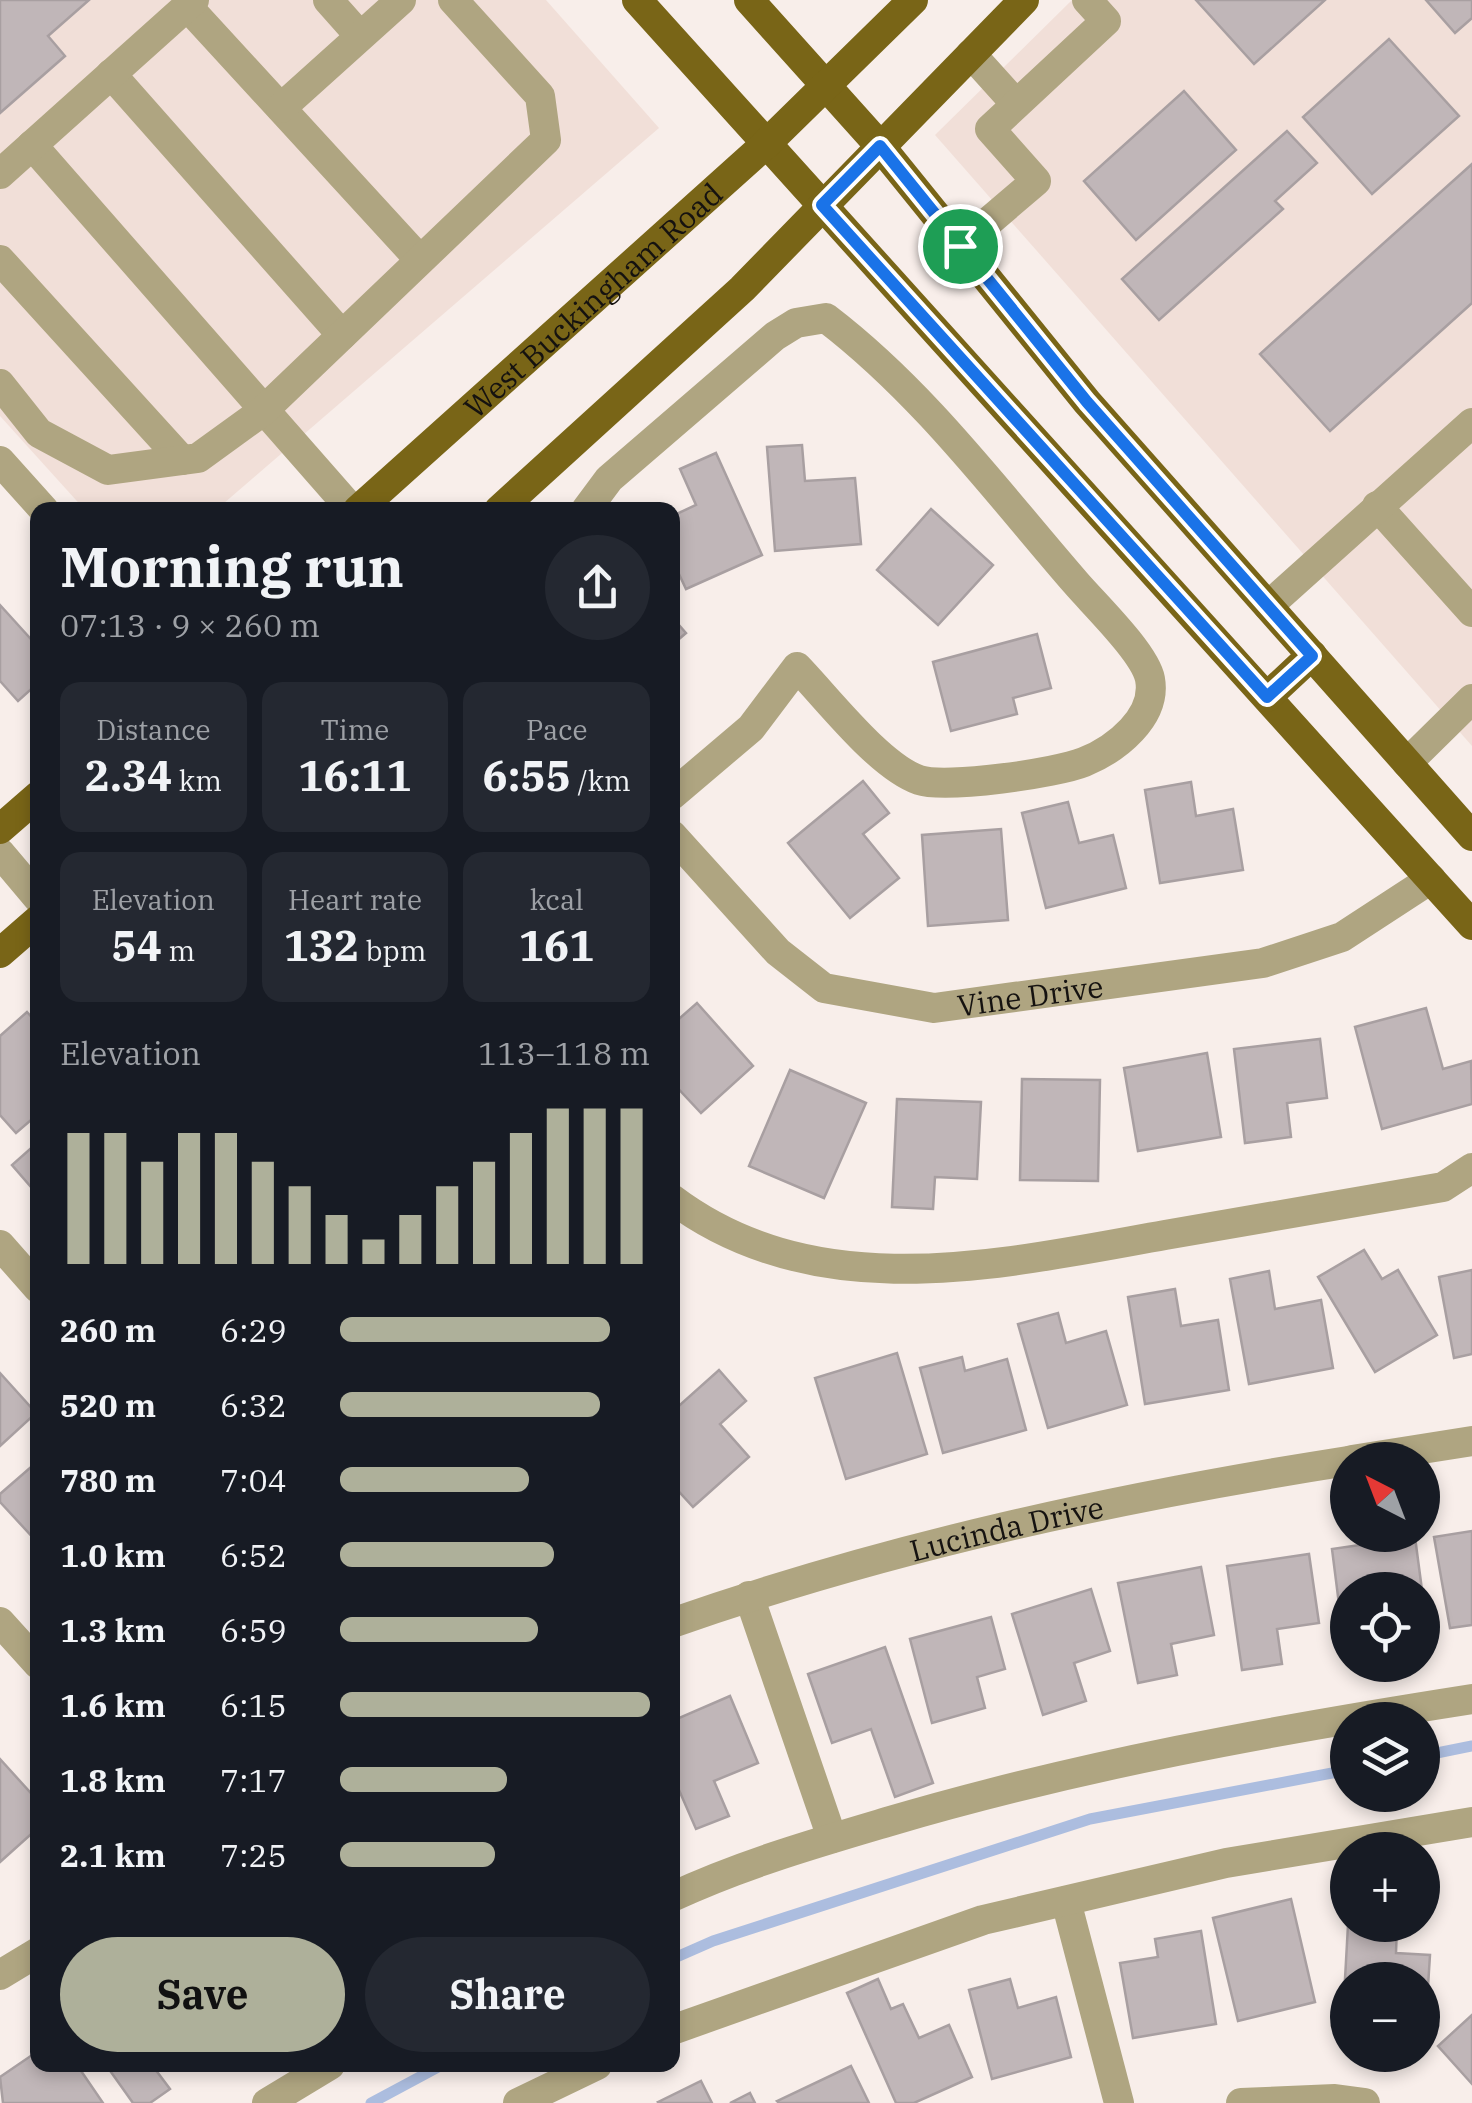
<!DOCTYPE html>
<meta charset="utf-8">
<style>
body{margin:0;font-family:"IBM Plex Serif",serif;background:#242831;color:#f1f3f6;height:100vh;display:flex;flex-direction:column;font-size:38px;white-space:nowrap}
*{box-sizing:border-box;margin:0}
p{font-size:32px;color:#9ea1a6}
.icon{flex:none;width:55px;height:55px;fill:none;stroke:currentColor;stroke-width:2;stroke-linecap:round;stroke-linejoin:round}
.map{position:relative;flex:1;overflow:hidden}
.drawer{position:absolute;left:30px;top:502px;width:650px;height:1570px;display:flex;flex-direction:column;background:#171b24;border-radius:20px;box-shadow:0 5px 15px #0003}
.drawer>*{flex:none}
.needle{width:65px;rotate:318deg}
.buttons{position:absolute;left:1330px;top:1442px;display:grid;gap:20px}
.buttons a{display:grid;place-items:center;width:110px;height:110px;border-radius:50%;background:#171b24;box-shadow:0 5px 15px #0003;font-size:50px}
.pin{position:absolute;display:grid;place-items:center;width:85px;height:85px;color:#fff;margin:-42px;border:5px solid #fff;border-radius:50%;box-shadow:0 2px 10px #0007}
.round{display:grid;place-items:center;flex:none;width:105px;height:105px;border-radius:52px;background:#242831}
.overview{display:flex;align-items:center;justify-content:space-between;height:170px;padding:0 30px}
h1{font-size:55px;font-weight:700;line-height:75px}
.figures{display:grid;grid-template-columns:repeat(3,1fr);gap:15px;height:170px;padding:10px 30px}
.figures div{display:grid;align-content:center;border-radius:20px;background:#242831;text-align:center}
.figures b{font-size:42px;font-weight:700}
.figures small{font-size:28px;font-weight:400}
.figures p{font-size:28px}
.chart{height:280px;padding:20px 30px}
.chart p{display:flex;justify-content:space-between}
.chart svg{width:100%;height:180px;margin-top:10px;stroke:#aeb09a;stroke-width:6}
.button{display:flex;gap:20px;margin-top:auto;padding:20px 30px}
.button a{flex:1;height:115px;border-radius:60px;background:#aeb09a;color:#111;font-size:40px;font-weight:700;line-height:115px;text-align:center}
.button a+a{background:#242831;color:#f1f3f6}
ul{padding:0 30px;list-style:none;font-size:32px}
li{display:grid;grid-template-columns:160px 120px 1fr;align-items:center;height:75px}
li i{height:25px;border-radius:12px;background:#aeb09a}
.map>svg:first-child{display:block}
.built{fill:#f1dfd8}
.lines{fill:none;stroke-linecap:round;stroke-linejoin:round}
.stream{stroke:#acbddf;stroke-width:11}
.building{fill:#c0b6b8;stroke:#a89fa1;stroke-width:2.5}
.minor{stroke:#afa581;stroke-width:30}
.major{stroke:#796517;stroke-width:30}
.route-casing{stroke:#fff;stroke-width:20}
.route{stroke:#1a73e8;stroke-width:12}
.labels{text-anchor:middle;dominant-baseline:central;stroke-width:10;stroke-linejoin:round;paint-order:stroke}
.street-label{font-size:30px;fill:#151210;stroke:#fffdfc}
</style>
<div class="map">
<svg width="1472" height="2103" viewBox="0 0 1472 2103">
<rect width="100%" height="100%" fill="#f8eeea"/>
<g class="built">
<path d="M0,0H546L659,128L216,510H85L0,416Z"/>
<path d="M1072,0H1472V746L935,135Z"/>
</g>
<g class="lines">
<g class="stream">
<path d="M1422,1756L1472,1746"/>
<path d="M672,1959L713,1941L1090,1819L1348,1770"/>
<path d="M371,2103L442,2065"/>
</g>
</g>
<g class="building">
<path d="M0,0H89L48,36L65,56L0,113Z"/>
<path d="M1196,0H1325L1254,64Z"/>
<path d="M1426,0H1472V18L1455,33Z"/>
<path d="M1389,39L1459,116L1372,194L1303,117Z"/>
<path d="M1184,91L1236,150L1136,240L1084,181Z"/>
<path d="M1287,131L1317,163L1275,201L1283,209L1159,320L1122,279Z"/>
<path d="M1472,164V303L1330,431L1260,354Z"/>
<path d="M802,445L805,481L855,478L861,544L775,551L767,447Z"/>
<path d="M716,453L762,555L686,589L672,559V516L696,505L680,469Z"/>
<path d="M931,509L993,565L938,625L877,570Z"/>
<path d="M0,605L38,647V683L18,701L0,681Z"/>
<path d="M672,617L686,633L672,645Z"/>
<path d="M1037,634L1051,688L1013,698L1017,714L951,731L933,662Z"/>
<path d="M863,781L889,813L863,834L899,878L850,918L788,843Z"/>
<path d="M1191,782L1196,816L1233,809L1243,870L1160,883L1145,790Z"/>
<path d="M1068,802L1079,843L1113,835L1126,888L1046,908L1022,813Z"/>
<path d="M1001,829L1008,920L928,926L922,835Z"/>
<path d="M697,1003L753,1066L701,1113L672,1082V1025Z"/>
<path d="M1426,1008L1443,1069L1471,1061L1472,1104L1382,1129L1355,1027Z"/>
<path d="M27,1012L38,1024V1114L16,1133L0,1115V1036Z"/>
<path d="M1320,1039L1327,1098L1287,1103L1291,1137L1245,1143L1234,1049Z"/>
<path d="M1207,1053L1221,1137L1138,1151L1124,1068Z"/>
<path d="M790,1070L866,1103L824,1198L749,1166Z"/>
<path d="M1022,1079L1100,1080L1098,1181L1020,1180Z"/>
<path d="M897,1099L981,1102L977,1179L935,1177L933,1209L892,1207Z"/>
<path d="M38,1142V1193L37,1194L12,1165Z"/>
<path d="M1364,1250L1382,1279L1398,1270L1437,1335L1375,1372L1318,1277Z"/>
<path d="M1472,1270V1354L1454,1358L1439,1277Z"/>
<path d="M1269,1271L1275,1309L1321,1300L1333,1368L1249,1384L1230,1279Z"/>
<path d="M1175,1289L1181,1326L1218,1320L1229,1390L1145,1404L1128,1297Z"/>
<path d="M1058,1313L1066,1343L1106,1331L1127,1405L1048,1428L1018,1324Z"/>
<path d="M897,1353L927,1454L846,1479L815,1378Z"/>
<path d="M962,1357L965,1371L1007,1359L1026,1430L943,1453L920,1368Z"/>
<path d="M719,1370L746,1401L720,1424L749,1457L693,1507L672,1484V1412Z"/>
<path d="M0,1373L36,1413L0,1446Z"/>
<path d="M38,1461V1543L0,1502V1494Z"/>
<path d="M1472,1531V1625L1450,1628L1434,1537Z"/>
<path d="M1415,1537L1422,1590H1348V1627L1342,1628L1332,1549Z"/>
<path d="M1309,1554L1319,1623L1277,1629L1282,1664L1242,1670L1227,1566Z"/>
<path d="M1201,1567L1214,1635L1171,1644L1177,1675L1138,1683L1118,1583Z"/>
<path d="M1091,1589L1110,1651L1074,1663L1086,1701L1043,1715L1012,1614Z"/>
<path d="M991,1617L1005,1669L977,1677L985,1708L932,1723L910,1639Z"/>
<path d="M885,1647L933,1783L895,1797L871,1729L832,1743L808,1674Z"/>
<path d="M730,1696L758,1763L714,1781L729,1816L696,1829L672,1774V1721Z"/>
<path d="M0,1759L38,1801V1828L0,1862Z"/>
<path d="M1291,1899L1315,2002L1238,2021L1213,1918Z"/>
<path d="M1348,1925H1397L1396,1953L1430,1955L1426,2018H1422V1980H1348V2015H1343Z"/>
<path d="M1201,1931L1216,2024L1133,2038L1120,1963L1158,1957L1155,1939Z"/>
<path d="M878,1979L891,2009L903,2004L919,2038L949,2025L972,2077L914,2103H896L847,1993Z"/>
<path d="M1010,1979L1018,2008L1056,1997L1071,2057L992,2079L969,1990Z"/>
<path d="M1472,2015V2084L1438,2046Z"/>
<path d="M38,2051V2065H77L103,2103H3L0,2077Z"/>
<path d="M106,2065H152L170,2089L150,2103H133Z"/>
<path d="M851,2066L869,2103H779L777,2101Z"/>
<path d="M701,2081L712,2103H659L658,2102Z"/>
<path d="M750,2093L755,2103H730Z"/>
</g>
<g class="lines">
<g class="minor">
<path d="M328,0L360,36"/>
<path d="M187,6L420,260"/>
<path d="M971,54L1016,104"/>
<path d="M111,74L342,335"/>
<path d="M281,108L401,0"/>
<path d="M32,145L352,510"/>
<path d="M0,174L194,0"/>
<path d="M960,246L1036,181L990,129L1106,21L1087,0"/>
<path d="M0,260L182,460"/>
<path d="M0,384L39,433L108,470L198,458L263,411L546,140L540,96L453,0"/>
<path d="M0,461L44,510"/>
<path d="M1377,506L1472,612"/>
<path d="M586,510L609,479L775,336L796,323L826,318C923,392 997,492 1076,583C1094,604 1145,653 1150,679C1157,717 1116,749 1084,762C1057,773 946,789 919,780C879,766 828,699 797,667L751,728L672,795"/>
<path d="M1268,606L1472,423"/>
<path d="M1407,763L1472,699"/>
<path id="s1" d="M672,835L778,952L824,988L934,1008L1263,963L1342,937L1431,879"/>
<path d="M0,853L38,898"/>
<path d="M672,1199C817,1308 1002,1264 1165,1235C1258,1219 1351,1203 1443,1187L1472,1168"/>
<path d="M0,1245L38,1288"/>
<path d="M1352,1460L1472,1441"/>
<path d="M749,1596L832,1838"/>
<path d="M0,1622L38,1664"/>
<path id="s2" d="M672,1623C891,1546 1119,1497 1348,1461"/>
<path d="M672,1897C740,1865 816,1843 887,1822C1080,1765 1274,1730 1472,1699"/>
<path d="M1066,1901L1119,2103"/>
<path d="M0,1975L38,1952"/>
<path d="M672,2030L983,1920L1226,1863L1472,1822"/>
<path d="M267,2103L330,2065"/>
<path d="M518,2103L597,2065"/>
<path d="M1241,2103L1335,2099L1365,2103"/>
</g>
<g class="major">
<path d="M637,0L1472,925"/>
<path d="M749,0L880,146L1087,402L1472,836"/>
<path id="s3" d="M358,510L766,144L913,0"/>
<path d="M499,510L742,289L1024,0"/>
<path d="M1267,697L1312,655"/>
<path d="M0,829L38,796"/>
<path d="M0,953L38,920"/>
</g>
</g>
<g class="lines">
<defs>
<path id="route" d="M880,146L1087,402L1312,656L1267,697L822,205Z"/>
</defs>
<use href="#route" class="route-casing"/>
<use href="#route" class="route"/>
</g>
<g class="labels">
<g class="street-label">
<text stroke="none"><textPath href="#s3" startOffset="315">West Buckingham Road</textPath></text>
<text stroke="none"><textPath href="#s1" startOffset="425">Vine Drive</textPath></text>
<text stroke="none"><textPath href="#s2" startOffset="348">Lucinda Drive</textPath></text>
</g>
</g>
</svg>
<div class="buttons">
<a><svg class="needle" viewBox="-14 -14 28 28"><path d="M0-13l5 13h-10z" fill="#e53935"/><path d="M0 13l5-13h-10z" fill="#9ea1a6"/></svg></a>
<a><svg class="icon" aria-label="locate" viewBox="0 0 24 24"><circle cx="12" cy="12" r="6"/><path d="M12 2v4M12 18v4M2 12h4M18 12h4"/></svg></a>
<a><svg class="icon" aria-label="layers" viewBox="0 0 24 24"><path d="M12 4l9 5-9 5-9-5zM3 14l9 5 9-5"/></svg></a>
<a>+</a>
<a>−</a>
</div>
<div class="pin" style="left:960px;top:246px;background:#1e9e55"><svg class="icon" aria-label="arrive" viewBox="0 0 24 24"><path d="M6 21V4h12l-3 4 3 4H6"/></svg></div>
<section class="drawer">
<div class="overview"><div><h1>Morning run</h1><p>07:13 · 9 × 260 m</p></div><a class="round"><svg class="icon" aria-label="share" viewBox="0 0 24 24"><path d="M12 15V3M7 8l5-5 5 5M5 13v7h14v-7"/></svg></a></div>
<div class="figures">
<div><p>Distance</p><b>2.34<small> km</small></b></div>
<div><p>Time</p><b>16:11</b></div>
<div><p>Pace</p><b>6:55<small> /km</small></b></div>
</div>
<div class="figures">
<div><p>Elevation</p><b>54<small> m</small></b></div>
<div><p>Heart rate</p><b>132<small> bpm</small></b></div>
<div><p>kcal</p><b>161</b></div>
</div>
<div class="chart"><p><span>Elevation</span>113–118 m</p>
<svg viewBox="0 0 160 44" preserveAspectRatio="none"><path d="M5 44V12M15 44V12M25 44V19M35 44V12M45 44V12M55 44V19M65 44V25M75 44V32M85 44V38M95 44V32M105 44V25M115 44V19M125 44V12M135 44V6M145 44V6M155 44V6"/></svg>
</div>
<ul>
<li><b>260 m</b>6:29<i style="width:87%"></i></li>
<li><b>520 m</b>6:32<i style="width:84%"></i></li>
<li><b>780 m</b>7:04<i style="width:61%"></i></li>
<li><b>1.0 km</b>6:52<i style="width:69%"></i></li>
<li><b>1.3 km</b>6:59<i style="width:64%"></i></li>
<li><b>1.6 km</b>6:15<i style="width:100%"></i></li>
<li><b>1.8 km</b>7:17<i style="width:54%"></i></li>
<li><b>2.1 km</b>7:25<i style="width:50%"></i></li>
</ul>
<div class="button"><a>Save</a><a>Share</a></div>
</section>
</div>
